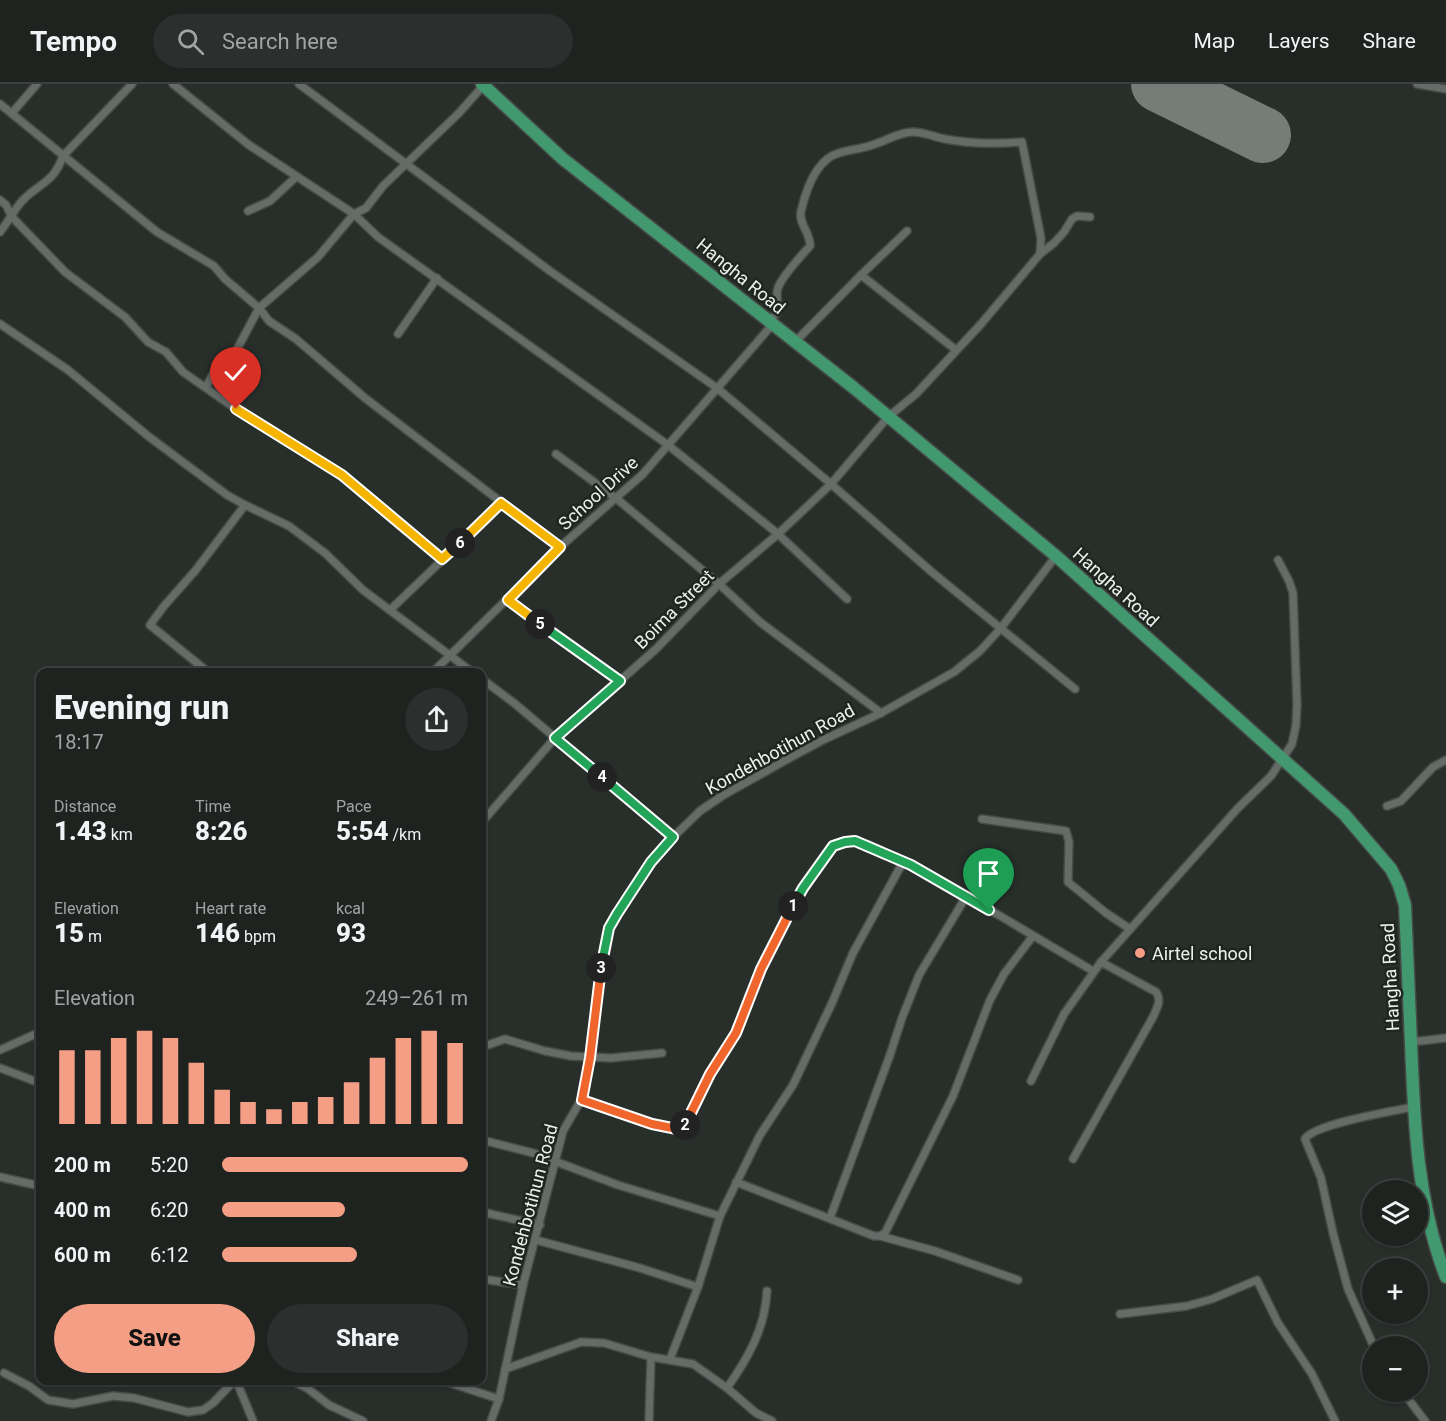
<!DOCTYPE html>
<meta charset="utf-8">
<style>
body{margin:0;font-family:Roboto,sans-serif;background:#2b2f2d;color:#f1f3f6;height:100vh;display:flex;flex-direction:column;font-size:22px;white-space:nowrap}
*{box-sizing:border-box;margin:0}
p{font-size:20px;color:#a1a4a5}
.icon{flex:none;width:33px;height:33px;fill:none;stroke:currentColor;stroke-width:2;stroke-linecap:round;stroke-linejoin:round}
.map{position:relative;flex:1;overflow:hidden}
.panel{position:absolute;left:36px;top:584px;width:450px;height:717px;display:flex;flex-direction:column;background:#1e2320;border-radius:12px;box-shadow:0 2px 4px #0004,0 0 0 2px #3c403e}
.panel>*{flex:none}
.tools{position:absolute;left:1362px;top:1096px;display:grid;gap:12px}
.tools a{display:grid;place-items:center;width:66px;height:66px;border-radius:50%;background:#1e2320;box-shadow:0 2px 4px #0004,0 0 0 2px #3c403e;font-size:30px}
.pin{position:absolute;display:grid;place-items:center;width:51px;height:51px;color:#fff;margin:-62px -26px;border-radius:50% 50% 50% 0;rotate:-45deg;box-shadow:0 0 6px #0007}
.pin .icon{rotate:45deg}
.km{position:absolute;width:30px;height:30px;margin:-15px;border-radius:50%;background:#222;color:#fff;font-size:16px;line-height:30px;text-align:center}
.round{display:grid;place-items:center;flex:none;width:63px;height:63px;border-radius:32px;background:#2b2f2d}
.headline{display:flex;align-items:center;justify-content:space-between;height:102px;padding:0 18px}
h1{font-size:33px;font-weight:800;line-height:45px}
.metrics{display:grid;grid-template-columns:repeat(3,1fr);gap:9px;height:102px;padding:6px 18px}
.metrics div{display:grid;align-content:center}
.metrics b{font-size:26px;font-weight:800}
.metrics small{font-size:16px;font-weight:400}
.metrics p{font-size:16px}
.chart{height:168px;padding:12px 18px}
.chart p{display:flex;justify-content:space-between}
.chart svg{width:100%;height:108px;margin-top:6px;stroke:#f49e86;stroke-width:6}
.primary-button{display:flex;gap:12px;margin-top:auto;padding:12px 18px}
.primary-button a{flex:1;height:69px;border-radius:36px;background:#f49e86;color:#111;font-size:24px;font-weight:800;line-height:69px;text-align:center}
.primary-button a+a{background:#2b2f2d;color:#f1f3f6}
ul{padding:0 18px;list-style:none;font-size:20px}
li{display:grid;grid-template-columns:96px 72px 1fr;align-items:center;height:45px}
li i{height:15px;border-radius:8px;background:#f49e86}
header{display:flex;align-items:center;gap:36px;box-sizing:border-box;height:84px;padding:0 30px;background:#1e2320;border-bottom:2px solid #3c403e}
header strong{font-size:28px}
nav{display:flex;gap:33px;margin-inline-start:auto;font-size:21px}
.search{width:420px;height:54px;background:#2b2f2d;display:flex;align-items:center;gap:15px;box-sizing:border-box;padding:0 21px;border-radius:33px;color:#a1a4a5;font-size:22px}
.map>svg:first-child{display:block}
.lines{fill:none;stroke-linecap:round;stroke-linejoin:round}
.runway{stroke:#767c78;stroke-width:56}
.minor-casing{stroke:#464b48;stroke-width:10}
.trunk-casing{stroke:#464b48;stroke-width:15}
.minor{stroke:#656c68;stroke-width:7}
.trunk{stroke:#42996f;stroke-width:12}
.split-1-casing{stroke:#fff;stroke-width:12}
.split-2-casing{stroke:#fff;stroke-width:12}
.split-3-casing{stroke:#fff;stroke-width:12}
.split-4-casing{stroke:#fff;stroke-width:12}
.split-5-casing{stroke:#fff;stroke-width:12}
.split-6-casing{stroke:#fff;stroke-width:12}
.split-7-casing{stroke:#fff;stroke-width:12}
.split-1{stroke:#22a559;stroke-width:8}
.split-2{stroke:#f0652b;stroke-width:8}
.split-3{stroke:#f0652b;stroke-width:8}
.split-4{stroke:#22a559;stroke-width:8}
.split-5{stroke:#22a559;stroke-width:8}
.split-6{stroke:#f5b400;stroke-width:8}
.split-7{stroke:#f5b400;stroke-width:8}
.poi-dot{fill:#f49e86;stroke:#1f2521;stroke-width:2}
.labels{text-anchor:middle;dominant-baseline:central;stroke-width:5;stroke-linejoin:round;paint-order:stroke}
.street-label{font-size:18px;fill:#ecf1ee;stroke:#1f2521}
.poi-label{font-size:18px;fill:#ecf1ee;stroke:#1f2521;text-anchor:start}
</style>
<header>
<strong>Tempo</strong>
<div class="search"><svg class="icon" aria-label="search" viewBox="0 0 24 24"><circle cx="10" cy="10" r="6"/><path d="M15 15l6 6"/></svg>Search here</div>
<nav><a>Map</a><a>Layers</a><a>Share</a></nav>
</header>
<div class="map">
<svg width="1446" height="1337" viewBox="0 0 1446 1337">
<rect width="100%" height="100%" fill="#282f2b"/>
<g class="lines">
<path class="runway" d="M1159,0L1263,51"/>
<defs>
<g id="minor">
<path d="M173,0L249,61L354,130L378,153L668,361L778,450L847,515"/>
<path d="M299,0L550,187L717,304L831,400L933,489L1075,605"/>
<path d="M1417,0L1446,5"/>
<path d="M0,20L157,148L214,182L225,195L259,224L269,237L296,255L365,314L560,463"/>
<path d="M12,29L37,0"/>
<path d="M0,116L6,121L12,133L65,188L125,233L148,258L166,268L183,288L236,325L342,391L402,440L442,475"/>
<path d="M248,127L270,117L296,93"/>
<path d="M907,147L861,191L956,266"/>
<path d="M0,148C8,138 14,126 22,117C40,98 53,100 63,72L132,0"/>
<path d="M767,237C787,226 773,220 778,204C782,192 801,172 810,162C811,150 798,139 801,127C806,106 816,75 839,69C851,65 863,65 875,60C888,56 899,48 913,48C924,48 934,53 945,55C970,60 996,60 1022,58L1041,154L1040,170"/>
<path d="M0,240L68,286L148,352L227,411L245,421L289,442L325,469L363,506L472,588"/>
<path d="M398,250L437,194"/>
<path d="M795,258L861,191"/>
<path d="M206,303L213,290L235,269L259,224L318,173L354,130L366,124L383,102L459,29L483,2"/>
<path d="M556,370L617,415L719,500L760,538L881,629"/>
<path d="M508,517L620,597"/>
<path d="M390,526L502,419"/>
<path d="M208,588L150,541L164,522L195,487L245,421"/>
<path d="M433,588L560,463L643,390L772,241"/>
<path d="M482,595L514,619L673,753"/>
<path d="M1387,722L1401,717L1433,683L1446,676"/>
<path d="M982,735L1066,747L1069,758L1068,798L1106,829L1130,845"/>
<path d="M482,738L555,654L656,565L719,500L778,450L831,400L888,333L916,310L981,240L1040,170L1054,159L1064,148L1072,135L1077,132L1090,133"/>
<path d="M1411,958L1446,954"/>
<path d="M482,963L505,955L545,967L571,972L611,974L662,969"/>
<path d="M0,966L40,948"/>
<path d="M0,984L40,999"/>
<path d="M1031,997L1064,930L1101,878L1238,724L1271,692L1292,660L1296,641L1297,620L1293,509L1289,497L1278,476"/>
<path d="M581,1016L653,1040L682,1046L710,990L736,949L761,885L787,832L822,777L833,762L845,758L855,757L869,761L943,798L1093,887"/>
<path d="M482,1056L533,1069L618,1101L720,1132"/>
<path d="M1073,1075L1153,933C1157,924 1162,916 1156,908L1101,878"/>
<path d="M0,1093L40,1102"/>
<path d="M736,1098L874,1152H880L935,1167L1018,1196"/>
<path d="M482,1128L540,1141"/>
<path d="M830,1134L890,971L902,934L919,891L967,811"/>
<path d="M880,1152L885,1149L953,1012L990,916L1004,890L1033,852"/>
<path d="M536,1156L640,1184L698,1203"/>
<path d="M482,1195L523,1201"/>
<path d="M1120,1230L1187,1222L1212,1215L1257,1196L1278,1239L1312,1290L1335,1337"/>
<path d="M1374,1263L1348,1205L1333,1149L1321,1094L1305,1055C1314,1040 1393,1027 1413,1023"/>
<path d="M670,1275L698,1203L720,1132L760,1051L793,1001L832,919L853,869L903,778"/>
<path d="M505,1285L581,1258L604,1259L651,1273L693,1280L727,1304L756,1329L772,1337"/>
<path d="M4,1289L29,1302L48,1316L73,1320L113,1312L134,1314L188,1328L203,1326L213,1319L235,1296"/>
<path d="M236,1296L253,1337"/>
<path d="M290,1296L307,1304L329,1321L363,1337"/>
<path d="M441,1296L499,1315"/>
<path d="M727,1304C748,1274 765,1245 767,1207"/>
<path d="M1403,1308L1425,1337"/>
<path d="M491,1337L499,1315L523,1201L563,1047L581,1016L590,974L604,864L609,844L617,830L661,765L700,727L722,712L786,676L823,656L881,629L954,588L980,567L1001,544L1056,472"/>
<path d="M649,1337L651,1273"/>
</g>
<path id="trunk" d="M482,0L563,75L854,304L1056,472L1344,730L1391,785L1399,801L1405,821C1407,867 1409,913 1411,959C1414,1038 1417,1118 1446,1193"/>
</defs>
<use href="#minor" class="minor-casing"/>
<use href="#trunk" class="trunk-casing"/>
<use href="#minor" class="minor"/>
<use href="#trunk" class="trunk"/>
</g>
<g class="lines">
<defs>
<path id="split-1" d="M793,822L803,804L833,762L845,758L855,757L911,781L989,826"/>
<path id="split-2" d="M685,1041L710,990L736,949L761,885L793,822"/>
<path id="split-3" d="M601,884L590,974L582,1016L652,1040L682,1046L685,1041"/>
<path id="split-4" d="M601,884L609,844L617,830L651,778L673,753L602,693"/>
<path id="split-5" d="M540,540L620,597L555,654L602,693"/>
<path id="split-6" d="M460,459L501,419L560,463L508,516L540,540"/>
<path id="split-7" d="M236,325L342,391L442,475L460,459"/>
</defs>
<use href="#split-1" class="split-1-casing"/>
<use href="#split-2" class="split-2-casing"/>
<use href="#split-3" class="split-3-casing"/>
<use href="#split-4" class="split-4-casing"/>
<use href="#split-5" class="split-5-casing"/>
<use href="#split-6" class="split-6-casing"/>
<use href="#split-7" class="split-7-casing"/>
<use href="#split-1" class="split-1"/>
<use href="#split-2" class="split-2"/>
<use href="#split-3" class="split-3"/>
<use href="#split-4" class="split-4"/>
<use href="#split-5" class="split-5"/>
<use href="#split-6" class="split-6"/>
<use href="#split-7" class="split-7"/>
</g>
<circle class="poi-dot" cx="1140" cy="869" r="6"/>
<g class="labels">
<g class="street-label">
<text transform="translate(741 192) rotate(39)">Hangha Road</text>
<text transform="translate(598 409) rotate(-42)">School Drive</text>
<text transform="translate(1116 503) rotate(42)">Hangha Road</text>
<text transform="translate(674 525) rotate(-45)">Boima Street</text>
<text transform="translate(780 665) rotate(-29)">Kondehbotihun Road</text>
<text transform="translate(1390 893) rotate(-93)">Hangha Road</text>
<text transform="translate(530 1121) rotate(-75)">Kondehbotihun Road</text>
</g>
<g class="poi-label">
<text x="1152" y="869">Airtel school</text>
</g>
</g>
</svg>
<div class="tools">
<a><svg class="icon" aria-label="layers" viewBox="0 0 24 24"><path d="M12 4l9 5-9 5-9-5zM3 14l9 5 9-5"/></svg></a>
<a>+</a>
<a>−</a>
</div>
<div class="pin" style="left:989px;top:826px;background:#1e9e55"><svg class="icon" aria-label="arrive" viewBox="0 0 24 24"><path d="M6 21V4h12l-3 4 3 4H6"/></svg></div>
<div class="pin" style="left:236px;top:325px;background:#d93025"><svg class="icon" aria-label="check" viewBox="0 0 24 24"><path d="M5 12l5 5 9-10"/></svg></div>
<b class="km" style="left:793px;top:822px">1</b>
<b class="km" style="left:685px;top:1041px">2</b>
<b class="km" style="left:601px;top:884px">3</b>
<b class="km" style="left:602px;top:693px">4</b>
<b class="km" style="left:540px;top:540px">5</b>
<b class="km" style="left:460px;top:459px">6</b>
<section class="panel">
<div class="headline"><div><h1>Evening run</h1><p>18:17</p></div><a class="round"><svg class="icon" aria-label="share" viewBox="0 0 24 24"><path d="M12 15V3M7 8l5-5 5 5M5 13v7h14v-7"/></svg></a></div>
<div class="metrics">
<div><p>Distance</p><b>1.43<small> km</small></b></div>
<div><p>Time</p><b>8:26</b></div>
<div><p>Pace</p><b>5:54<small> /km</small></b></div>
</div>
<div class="metrics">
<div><p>Elevation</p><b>15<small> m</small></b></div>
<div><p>Heart rate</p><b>146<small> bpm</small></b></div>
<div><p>kcal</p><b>93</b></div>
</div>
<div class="chart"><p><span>Elevation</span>249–261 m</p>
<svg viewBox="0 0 160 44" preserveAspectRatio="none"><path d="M5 44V14M15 44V14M25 44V9M35 44V6M45 44V9M55 44V19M65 44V30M75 44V35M85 44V38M95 44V35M105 44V33M115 44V27M125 44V17M135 44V9M145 44V6M155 44V11"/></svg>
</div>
<ul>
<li><b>200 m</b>5:20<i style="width:100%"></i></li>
<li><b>400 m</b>6:20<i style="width:50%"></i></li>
<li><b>600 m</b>6:12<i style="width:55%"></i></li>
</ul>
<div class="primary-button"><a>Save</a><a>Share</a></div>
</section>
</div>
